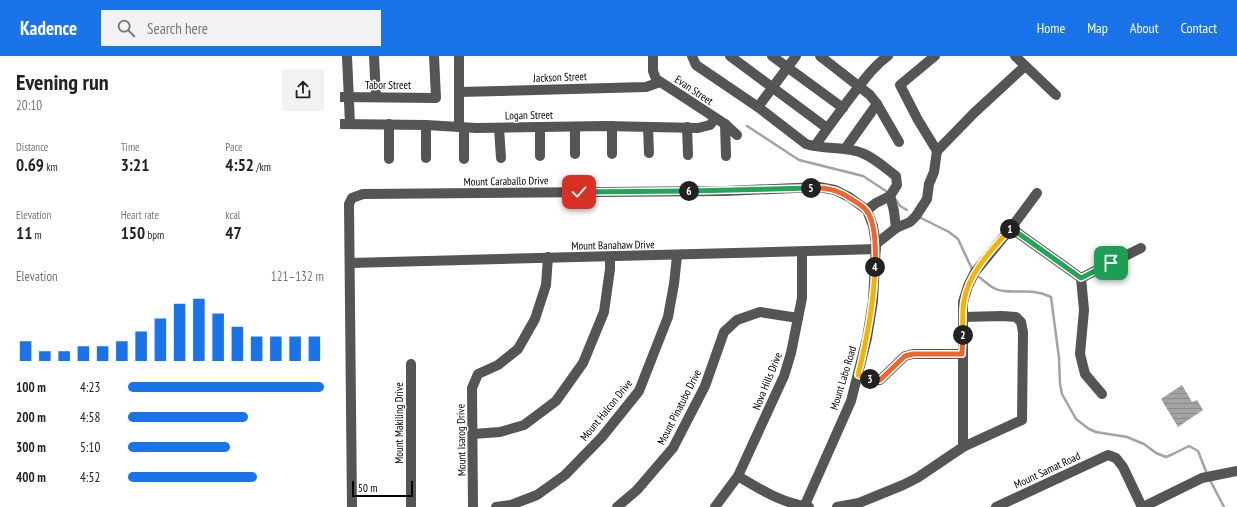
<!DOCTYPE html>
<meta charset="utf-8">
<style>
body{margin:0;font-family:"PT Sans Narrow",sans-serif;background:#f2f2f2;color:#222;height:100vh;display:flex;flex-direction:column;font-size:15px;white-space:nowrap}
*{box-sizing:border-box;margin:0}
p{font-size:13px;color:#767676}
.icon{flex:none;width:22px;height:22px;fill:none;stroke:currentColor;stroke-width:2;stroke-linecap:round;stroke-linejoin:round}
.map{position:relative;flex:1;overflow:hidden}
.panel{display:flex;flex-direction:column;background:#fff;width:340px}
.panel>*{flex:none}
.scale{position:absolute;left:12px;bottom:10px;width:61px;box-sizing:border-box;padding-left:4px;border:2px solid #000;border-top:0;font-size:11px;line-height:14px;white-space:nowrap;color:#000;-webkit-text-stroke:3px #fff;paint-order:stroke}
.pin{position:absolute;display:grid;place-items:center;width:34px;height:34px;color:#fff;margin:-17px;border-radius:8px;box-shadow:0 2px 6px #0006}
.km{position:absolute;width:20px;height:20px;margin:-10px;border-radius:50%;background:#222;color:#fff;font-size:11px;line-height:20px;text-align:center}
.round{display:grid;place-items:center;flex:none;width:42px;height:42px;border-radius:0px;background:#f2f2f2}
.overview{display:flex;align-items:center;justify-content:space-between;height:68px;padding:0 16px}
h1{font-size:22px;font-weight:700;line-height:30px}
.stats{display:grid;grid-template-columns:repeat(3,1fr);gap:6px;height:68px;padding:4px 16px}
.stats div{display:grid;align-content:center}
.stats b{font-size:17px;font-weight:700}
.stats small{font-size:11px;font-weight:400}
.stats p{font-size:11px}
.chart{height:112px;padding:8px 16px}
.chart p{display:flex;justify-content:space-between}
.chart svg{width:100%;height:72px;margin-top:4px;stroke:#1a73e8;stroke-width:6}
ul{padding:0 16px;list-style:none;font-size:13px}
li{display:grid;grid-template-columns:64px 48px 1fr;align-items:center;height:30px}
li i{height:10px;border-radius:5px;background:#1a73e8}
header{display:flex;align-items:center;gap:24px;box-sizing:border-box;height:56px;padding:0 20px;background:#1a73e8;color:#fff}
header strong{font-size:19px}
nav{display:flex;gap:22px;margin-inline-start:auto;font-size:14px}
.search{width:280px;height:36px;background:#f2f2f2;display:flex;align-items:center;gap:10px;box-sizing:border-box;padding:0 14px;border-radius:0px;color:#767676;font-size:15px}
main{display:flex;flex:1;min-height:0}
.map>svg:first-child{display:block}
.water{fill:url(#water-rules)}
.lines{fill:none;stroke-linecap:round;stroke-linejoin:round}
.stream{stroke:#a3a3a3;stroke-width:2.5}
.minor{stroke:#555;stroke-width:10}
.split-1-casing{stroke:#fff;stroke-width:8}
.split-2-casing{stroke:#fff;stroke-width:8}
.split-3-casing{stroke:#fff;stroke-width:8}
.split-4-casing{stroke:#fff;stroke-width:8}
.split-5-casing{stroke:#fff;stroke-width:8}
.split-6-casing{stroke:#fff;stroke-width:8}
.split-7-casing{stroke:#fff;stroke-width:8}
.split-1{stroke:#22a559;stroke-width:5}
.split-2{stroke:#f5b400;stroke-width:5}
.split-3{stroke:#f0652b;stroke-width:5}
.split-4{stroke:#f5b400;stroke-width:5}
.split-5{stroke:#f0652b;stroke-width:5}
.split-6{stroke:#22a559;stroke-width:5}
.split-7{stroke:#22a559;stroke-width:5}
.labels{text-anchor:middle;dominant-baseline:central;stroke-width:3;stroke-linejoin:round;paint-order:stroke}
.street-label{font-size:11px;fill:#000;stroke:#fff}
</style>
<header>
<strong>Kadence</strong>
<div class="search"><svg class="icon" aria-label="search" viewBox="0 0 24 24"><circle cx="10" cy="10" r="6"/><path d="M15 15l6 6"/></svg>Search here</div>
<nav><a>Home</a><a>Map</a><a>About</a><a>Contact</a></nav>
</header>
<main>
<section class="panel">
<div class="overview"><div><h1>Evening run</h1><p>20:10</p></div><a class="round"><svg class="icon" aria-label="share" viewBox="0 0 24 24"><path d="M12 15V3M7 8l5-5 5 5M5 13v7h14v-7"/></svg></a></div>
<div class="stats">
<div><p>Distance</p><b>0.69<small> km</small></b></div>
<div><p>Time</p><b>3:21</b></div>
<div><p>Pace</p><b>4:52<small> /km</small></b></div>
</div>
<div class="stats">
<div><p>Elevation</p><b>11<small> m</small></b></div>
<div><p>Heart rate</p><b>150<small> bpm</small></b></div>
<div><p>kcal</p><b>47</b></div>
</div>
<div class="chart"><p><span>Elevation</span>121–132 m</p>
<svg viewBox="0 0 160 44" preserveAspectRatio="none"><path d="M5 44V32M15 44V38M25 44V38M35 44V35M45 44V35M55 44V32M65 44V26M75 44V18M85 44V9M95 44V6M105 44V15M115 44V23M125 44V29M135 44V29M145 44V29M155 44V29"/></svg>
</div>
<ul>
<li><b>100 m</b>4:23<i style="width:100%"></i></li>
<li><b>200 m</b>4:58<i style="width:61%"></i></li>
<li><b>300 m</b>5:10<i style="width:52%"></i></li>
<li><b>400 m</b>4:52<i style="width:66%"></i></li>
</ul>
</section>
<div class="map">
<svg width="897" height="451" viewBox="0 0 897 451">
<defs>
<pattern id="water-rules" width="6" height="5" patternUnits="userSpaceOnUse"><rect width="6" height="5" fill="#a3a3a3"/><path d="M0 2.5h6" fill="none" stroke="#8b8b8b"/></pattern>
</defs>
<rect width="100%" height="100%" fill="#fff"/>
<path class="water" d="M842,329L852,346L857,344L863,354L838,371L821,343Z"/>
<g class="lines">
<g class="stream">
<path d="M407,70L459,104L523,120L549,137"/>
<path d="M554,141L560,150L567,154"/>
<path d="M581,162L609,176L618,183L632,213"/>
<path d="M639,221C646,226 654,235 664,235C682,237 692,232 711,241L719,302L720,328L722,338L736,363L749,373L756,376L787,381L804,388L816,397L826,401L833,398L849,390L858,395L867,418"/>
<path d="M870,424L884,451"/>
</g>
<g class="minor">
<path d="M7,0L10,68"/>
<path d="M34,0L36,41"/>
<path d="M313,0V15L316,23L385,68L397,79"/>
<path d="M352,0L356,9L418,51L466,88C485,94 505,90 522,97C535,102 545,112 556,120L557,129L550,140L536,147L527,154"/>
<path d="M390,0L487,72"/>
<path d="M432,0L503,52"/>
<path d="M480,0L530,39L537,48L559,86"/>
<path d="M595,0L560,29L578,64L597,95"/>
<path d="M675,0L716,39"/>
<path d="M119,36L306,31L320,26"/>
<path d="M0,41L96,42L94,0"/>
<path d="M418,51L456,0"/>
<path d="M0,68L86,69L136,72L265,70L358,72L370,69L375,63"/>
<path d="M49,68V103"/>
<path d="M385,68L386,100"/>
<path d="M86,69V102"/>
<path d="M119,71V0"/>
<path d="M200,71V100"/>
<path d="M308,71L309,97"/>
<path d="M347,71L348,99"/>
<path d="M159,72L161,102"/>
<path d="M475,90C486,74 498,58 510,42C522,27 532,11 548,0"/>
<path d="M505,93L537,48"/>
<path d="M235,98V71"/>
<path d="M272,98V70"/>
<path d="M124,103V72"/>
<path d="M550,140L554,155L556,172"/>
<path d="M671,172L741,222"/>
<path d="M536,188L556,172L570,166L576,160L587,143L589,128L594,116L597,95L634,57L685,10"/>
<path d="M10,207C186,203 361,199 536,193"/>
<path d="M741,222L744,254L740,298L745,318L762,338"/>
<path d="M741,222L801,192"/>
<path d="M71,308V451"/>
<path d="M518,319L532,324H540L565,300L573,298H622"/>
<path d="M133,378L160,376L184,369L216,345L243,307L264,256L270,213V201"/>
<path d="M623,391V246L628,230L635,216L671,172L697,137"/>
<path d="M398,420C421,434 442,447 469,451"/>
<path d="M12,451L9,148L12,142L23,138L385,135L479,131L495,134L509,141L527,154L533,170L536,188L533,245L527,282L511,345L464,451"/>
<path d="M133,451L132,332L138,318L158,309L178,293L195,263L206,229L208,201"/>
<path d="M156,451L171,449L197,439L225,419L262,381L299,335L328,261L334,228L337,200"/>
<path d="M277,451L297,434L333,392L365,330L384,276L397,264L420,256L458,262"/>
<path d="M375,451L398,420L444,320L451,297L462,242V196"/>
<path d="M497,451L519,447L563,429L577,422L623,391L682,364L683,276L681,266L676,261L662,260L623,261"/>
<path d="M656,451L768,399L776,402L783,411L802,451"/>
<path d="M803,451L862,422L897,415"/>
</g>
</g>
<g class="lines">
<defs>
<path id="split-1" d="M670,173L671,172L741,222L771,207"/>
<path id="split-2" d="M623,279C623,268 622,256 624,245C629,216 652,194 670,173"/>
<path id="split-3" d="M530,323L540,324L565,300L573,298H622L623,279"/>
<path id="split-4" d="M530,323L518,319C527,283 534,248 535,211"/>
<path id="split-5" d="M471,132C486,131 499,134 511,143C516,146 523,150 526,154C536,165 536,197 535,211"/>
<path id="split-6" d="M349,135L471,132"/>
<path id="split-7" d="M239,136L349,135"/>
</defs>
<use href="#split-1" class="split-1-casing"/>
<use href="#split-2" class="split-2-casing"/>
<use href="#split-3" class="split-3-casing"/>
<use href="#split-4" class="split-4-casing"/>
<use href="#split-5" class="split-5-casing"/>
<use href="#split-6" class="split-6-casing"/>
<use href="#split-7" class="split-7-casing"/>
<use href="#split-1" class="split-1"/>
<use href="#split-2" class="split-2"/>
<use href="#split-3" class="split-3"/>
<use href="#split-4" class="split-4"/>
<use href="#split-5" class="split-5"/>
<use href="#split-6" class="split-6"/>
<use href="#split-7" class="split-7"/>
</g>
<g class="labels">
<g class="street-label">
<text transform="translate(220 21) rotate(-2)">Jackson Street</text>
<text x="48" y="29">Tabor Street</text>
<text transform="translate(354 34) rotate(34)">Evan Street</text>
<text transform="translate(189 59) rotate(-1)">Logan Street</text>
<text transform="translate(166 125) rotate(-1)">Mount Caraballo Drive</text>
<text transform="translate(273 189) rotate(-1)">Mount Banahaw Drive</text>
<text transform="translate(503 322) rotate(-73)">Mount Labo Road</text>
<text transform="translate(427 325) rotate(-68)">Nova Hills Drive</text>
<text transform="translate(339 351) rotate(-63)">Mount Pinatubo Drive</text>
<text transform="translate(266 354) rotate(-51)">Mount Halcon Drive</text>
<text transform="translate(59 367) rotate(-90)">Mount Makiling Drive</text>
<text transform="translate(121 384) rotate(-91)">Mount Isarog Drive</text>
<text transform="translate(707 414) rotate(-25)">Mount Samat Road</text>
</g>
</g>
</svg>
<div class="scale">50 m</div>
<div class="pin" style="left:771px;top:207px;background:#1e9e55"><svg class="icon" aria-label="arrive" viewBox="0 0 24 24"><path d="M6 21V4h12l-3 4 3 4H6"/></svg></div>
<div class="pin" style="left:239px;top:136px;background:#d93025"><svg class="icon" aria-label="check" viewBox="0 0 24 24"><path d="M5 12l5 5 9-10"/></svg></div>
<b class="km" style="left:670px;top:173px">1</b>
<b class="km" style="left:623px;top:279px">2</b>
<b class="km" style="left:530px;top:323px">3</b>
<b class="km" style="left:535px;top:211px">4</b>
<b class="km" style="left:471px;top:132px">5</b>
<b class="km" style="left:349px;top:135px">6</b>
</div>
</main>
